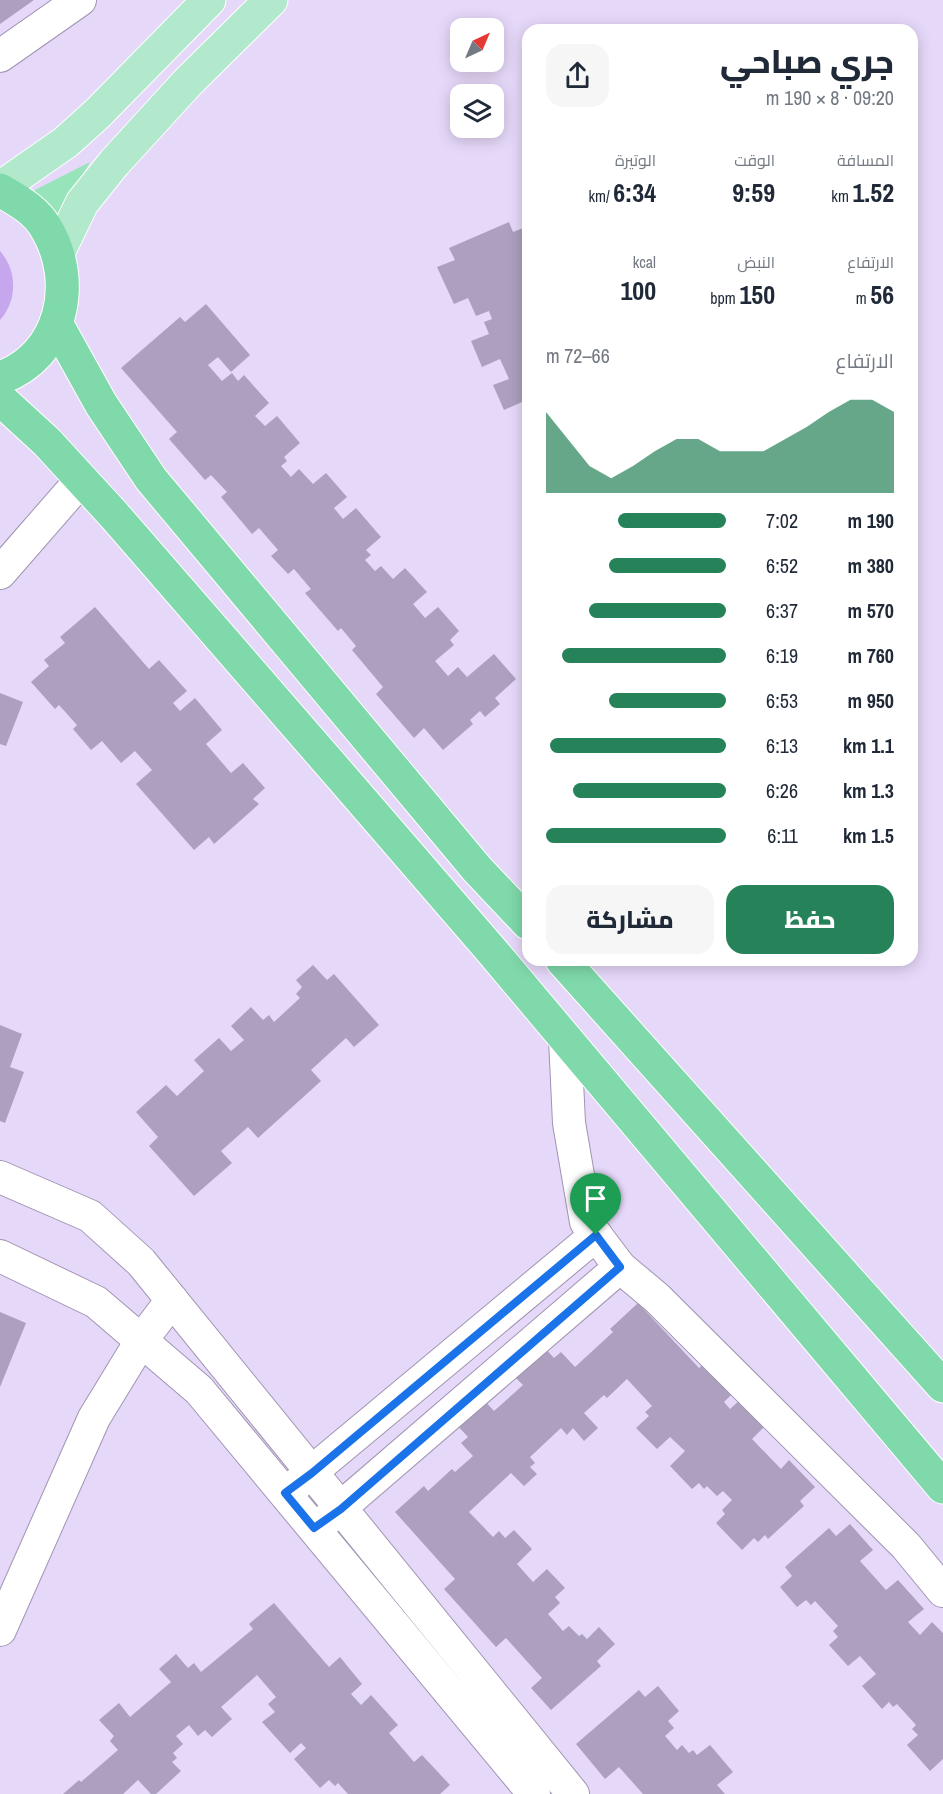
<!DOCTYPE html>
<html lang="ar">
<meta charset="utf-8">
<style>
body{margin:0;font-family:"Archivo Narrow",Cairo,sans-serif;background:#f6f6f7;color:#1f2937;direction:rtl;height:100vh;display:flex;flex-direction:column;font-size:22px;white-space:nowrap}
*{box-sizing:border-box;margin:0}
p{font-size:20px;color:#747a83}
.icon{flex:none;width:33px;height:33px;fill:none;stroke:currentColor;stroke-width:2;stroke-linecap:round;stroke-linejoin:round}
.map{position:relative;flex:1;overflow:hidden;direction:ltr}
.sheet{position:absolute;left:522px;top:24px;width:396px;height:942px;display:flex;flex-direction:column;background:#fff;border-radius:18px;box-shadow:0 3px 15px #0003;direction:rtl}
.sheet>*{flex:none}
.needle{width:39px;rotate:44deg}
.controls{position:absolute;left:450px;top:18px;display:grid;gap:12px}
.controls a{display:grid;place-items:center;width:54px;height:54px;border-radius:12px;background:#fff;box-shadow:0 3px 15px #0003;font-size:30px}
.pin{position:absolute;display:grid;place-items:center;width:51px;height:51px;color:#fff;margin:-62px -26px;border-radius:50% 50% 50% 0;rotate:-45deg;box-shadow:0 0 6px #0007}
.pin .icon{rotate:45deg}
.round{display:grid;place-items:center;flex:none;width:63px;height:63px;border-radius:18px;background:#f6f6f7}
.head{display:flex;align-items:center;justify-content:space-between;height:102px;padding:0 24px}
h1{font-size:33px;font-weight:800;line-height:45px}
.figures{display:grid;grid-template-columns:repeat(3,1fr);gap:9px;height:102px;padding:6px 24px}
.figures div{display:grid;align-content:center}
.figures b{font-size:26px;font-weight:800}
.figures small{font-size:16px;font-weight:400}
.figures p{font-size:16px}
.chart{height:168px;padding:12px 24px}
.chart p{display:flex;justify-content:space-between}
.chart svg{width:100%;height:108px;margin-top:6px;fill:#268359;opacity:.7}
.cta{display:flex;gap:12px;margin-top:auto;padding:12px 24px}
.cta a{flex:1;height:69px;border-radius:18px;background:#268359;color:#fff;font-size:24px;font-weight:800;line-height:69px;text-align:center}
.cta a+a{background:#f6f6f7;color:#1f2937}
ul{padding:0 24px;list-style:none;font-size:20px}
li{display:grid;grid-template-columns:96px 72px 1fr;align-items:center;height:45px}
li i{height:15px;border-radius:8px;background:#268359}
.map>svg:first-child{display:block}
.green{fill:#98e4ba}
.water{fill:#c6a7ee}
.building{fill:#aca0be}
.lines{fill:none;stroke-linecap:round;stroke-linejoin:round}
.street-casing{stroke:#a194b2;stroke-width:34}
.primary-casing{stroke:#fff;stroke-width:35}
.highway-casing{stroke:#fff;stroke-width:35}
.street{stroke:#fff;stroke-width:32}
.primary{stroke:#b2e8cc;stroke-width:33}
.highway{stroke:#7fd9aa;stroke-width:33}
.route-casing{stroke:#fff;stroke-width:12}
.route{stroke:#1a73e8;stroke-width:8}
</style>
<div class="map">
<svg width="943" height="1794" viewBox="0 0 943 1794">
<rect width="100%" height="100%" fill="#e6d8f9"/>
<path class="green" d="M90,162L58,218L31,192Z"/>
<path class="water" d="M0,251C17,270 18,300 0,320Z"/>
<g class="building">
<path d="M0,0H34L0,24Z"/>
<path d="M509,222L513,232L528,226V416L522,402L504,410L493,385L509,379L500,359L482,367L471,341L489,334L484,322L492,319L489,311L476,316L468,298L454,304L437,267L455,260L449,248Z"/>
<path d="M206,304L250,355L231,372L218,357L208,365L222,381L232,373L238,381L244,375L269,403L255,416L265,426L277,416L300,443L284,457L287,461L281,466L291,477L299,469L313,484L326,473L347,497L334,508L343,519L356,508L381,537L366,550L371,555L365,560L375,571L381,566L393,579L405,568L427,592L413,604L425,618L438,607L459,631L450,640L454,645L435,661L448,676L458,667L467,677L494,654L516,679L495,698L500,704L485,717L480,711L470,720L473,724L443,750L424,728L414,738L376,694L383,687L352,650L356,646L341,628L338,631L305,593L311,589L294,569L288,574L271,556L278,550L259,528L252,534L221,497L227,492L211,475L205,480L169,439L177,432L121,368L180,317L185,322Z"/>
<path d="M95,607L149,669L159,660L187,691L173,703L180,711L195,698L222,730L206,744L231,773L243,763L265,788L253,799L259,804L214,844L209,837L194,850L136,784L152,770L135,751L121,763L102,741L91,750L73,729L77,725L59,705L55,709L31,682L49,666L44,660L65,643L60,637Z"/>
<path d="M0,693L23,702L6,746L0,744Z"/>
<path d="M313,965L327,980L334,974L379,1025L354,1047L346,1038L311,1070L321,1081L258,1138L248,1127L221,1151L232,1163L194,1196L149,1146L158,1137L136,1112L166,1085L177,1096L204,1071L194,1060L219,1038L231,1051L244,1040L231,1026L251,1007L263,1020L269,1015L274,1022L300,998L296,994L302,987L296,980Z"/>
<path d="M0,1025L22,1034L10,1067L24,1072L5,1123L0,1121Z"/>
<path d="M638,1303L699,1368L708,1361L735,1391L724,1402L730,1409L741,1399L766,1425L752,1439L781,1469L789,1460L815,1487L800,1501L804,1506L768,1539L765,1535L758,1542L754,1538L742,1550L716,1523L725,1514L722,1510L732,1500L723,1491L717,1496L707,1486L704,1489L699,1483L692,1489L670,1466L685,1451L670,1437L657,1449L636,1428L649,1416L645,1412L652,1406L627,1379L607,1398L604,1395L584,1413L598,1428L584,1441L573,1428L567,1435L561,1428L530,1457L535,1463L530,1467L537,1474L524,1486L511,1473L469,1512L493,1537L499,1531L505,1538L514,1530L532,1549L517,1564L533,1582L547,1569L565,1588L555,1597L560,1603L548,1614L563,1631L569,1626L579,1636L582,1634L587,1639L599,1627L615,1644L597,1661L601,1666L551,1710L531,1688L542,1678L506,1638L496,1647L444,1589L455,1579L395,1512L424,1486L428,1491L452,1469L455,1472L473,1456L461,1443L468,1437L455,1423L482,1398L494,1411L523,1385L511,1373L542,1345L554,1358L561,1352L575,1367L613,1332L610,1329Z"/>
<path d="M0,1312L26,1323L0,1387Z"/>
<path d="M850,1524L873,1550L860,1561L886,1590L898,1580L924,1609L908,1622L920,1635L932,1622L943,1633V1759L930,1771L907,1745L918,1735L912,1729L916,1725L897,1704L893,1707L889,1702L882,1709L862,1686L876,1674L860,1656L848,1666L829,1645L838,1637L833,1631L838,1626L815,1601L811,1605L806,1600L797,1607L780,1587L792,1576L785,1567L829,1528L836,1536Z"/>
<path d="M274,1603L329,1667L340,1657L362,1684L351,1694L361,1705L371,1695L398,1725L389,1733L414,1762L422,1755L450,1785L440,1794H348L338,1783L335,1786L329,1780L320,1788L294,1759L306,1748L301,1743L290,1753L262,1722L275,1712L268,1704L276,1697L257,1675L221,1707L232,1719L212,1737L205,1730L198,1736L189,1725L176,1736L183,1744L173,1753L177,1758L172,1762L181,1771L156,1794H151L138,1780L123,1794H63L79,1780L81,1782L118,1750L110,1741L114,1736L99,1720L119,1703L130,1717L171,1682L159,1669L176,1654L188,1668L194,1663L201,1672L253,1629L249,1624Z"/>
<path d="M658,1686L679,1711L668,1721L674,1728L665,1736L677,1750L682,1745L689,1753L693,1750L697,1755L710,1745L733,1772L717,1785L725,1794H643L619,1767L605,1779L576,1744L639,1690L645,1697Z"/>
</g>
<g class="lines">
<defs>
<g id="street">
<path d="M0,56L80,0"/>
<path d="M0,573L81,480"/>
<path d="M565,1039L569,1123L586,1222L620,1267L657,1298L906,1546L943,1591"/>
<path d="M0,1177L90,1216L141,1262L573,1794"/>
<path d="M0,1256L96,1302L199,1390L534,1794"/>
<path d="M297,1484L596,1235"/>
<path d="M325,1521L620,1267"/>
<path d="M0,1630L94,1418L141,1341L172,1300"/>
</g>
<g id="primary">
<path d="M0,188L66,142L98,113L209,0"/>
<path d="M58,253L82,203L114,163L188,82L271,0"/>
</g>
<g id="highway">
<path d="M0,190C17,200 36,210 46,228C78,281 63,356 0,378"/>
<path d="M56,323L101,404L151,479L477,869L528,923"/>
<path d="M0,399L47,442L114,515L345,781L491,950L943,1487"/>
<path d="M562,960L943,1386"/>
</g>
</defs>
<use href="#street" class="street-casing"/>
<use href="#primary" class="primary-casing"/>
<use href="#highway" class="highway-casing"/>
<use href="#street" class="street"/>
<use href="#primary" class="primary"/>
<use href="#highway" class="highway"/>
</g>
<g class="lines">
<defs>
<path id="route" d="M596,1235L620,1267L341,1509L314,1528L285,1493L312,1473Z"/>
</defs>
<use href="#route" class="route-casing"/>
<use href="#route" class="route"/>
</g>
</svg>
<div class="controls">
<a><svg class="needle" viewBox="-14 -14 28 28"><path d="M0-13l5 13h-10z" fill="#e53935"/><path d="M0 13l5-13h-10z" fill="#747a83"/></svg></a>
<a><svg class="icon" aria-label="layers" viewBox="0 0 24 24"><path d="M12 4l9 5-9 5-9-5zM3 14l9 5 9-5"/></svg></a>
</div>
<div class="pin" style="left:596px;top:1235px;background:#1e9e55"><svg class="icon" aria-label="arrive" viewBox="0 0 24 24"><path d="M6 21V4h12l-3 4 3 4H6"/></svg></div>
<section class="sheet">
<div class="head"><div><h1>جري صباحي</h1><p>09:20 · 8 × 190 m</p></div><a class="round"><svg class="icon" aria-label="share" viewBox="0 0 24 24"><path d="M12 15V3M7 8l5-5 5 5M5 13v7h14v-7"/></svg></a></div>
<div class="figures">
<div><p>المسافة</p><b>1.52<small> km</small></b></div>
<div><p>الوقت</p><b>9:59</b></div>
<div><p>الوتيرة</p><b>6:34<small> /km</small></b></div>
</div>
<div class="figures">
<div><p>الارتفاع</p><b>56<small> m</small></b></div>
<div><p>النبض</p><b>150<small> bpm</small></b></div>
<div><p>kcal</p><b>100</b></div>
</div>
<div class="chart"><p><span>الارتفاع</span>66–72 m</p>
<svg viewBox="0 0 160 44" preserveAspectRatio="none"><path d="M0 44V11L10 22L20 33L30 38L40 33L50 27L60 22L70 22L80 27L90 27L100 27L110 22L120 17L130 11L140 6L150 6L160 11V44z"/></svg>
</div>
<ul>
<li><b>190 m</b>7:02<i style="width:60%"></i></li>
<li><b>380 m</b>6:52<i style="width:65%"></i></li>
<li><b>570 m</b>6:37<i style="width:76%"></i></li>
<li><b>760 m</b>6:19<i style="width:91%"></i></li>
<li><b>950 m</b>6:53<i style="width:65%"></i></li>
<li><b>1.1 km</b>6:13<i style="width:98%"></i></li>
<li><b>1.3 km</b>6:26<i style="width:85%"></i></li>
<li><b>1.5 km</b>6:11<i style="width:100%"></i></li>
</ul>
<div class="cta"><a>حفظ</a><a>مشاركة</a></div>
</section>
</div>
